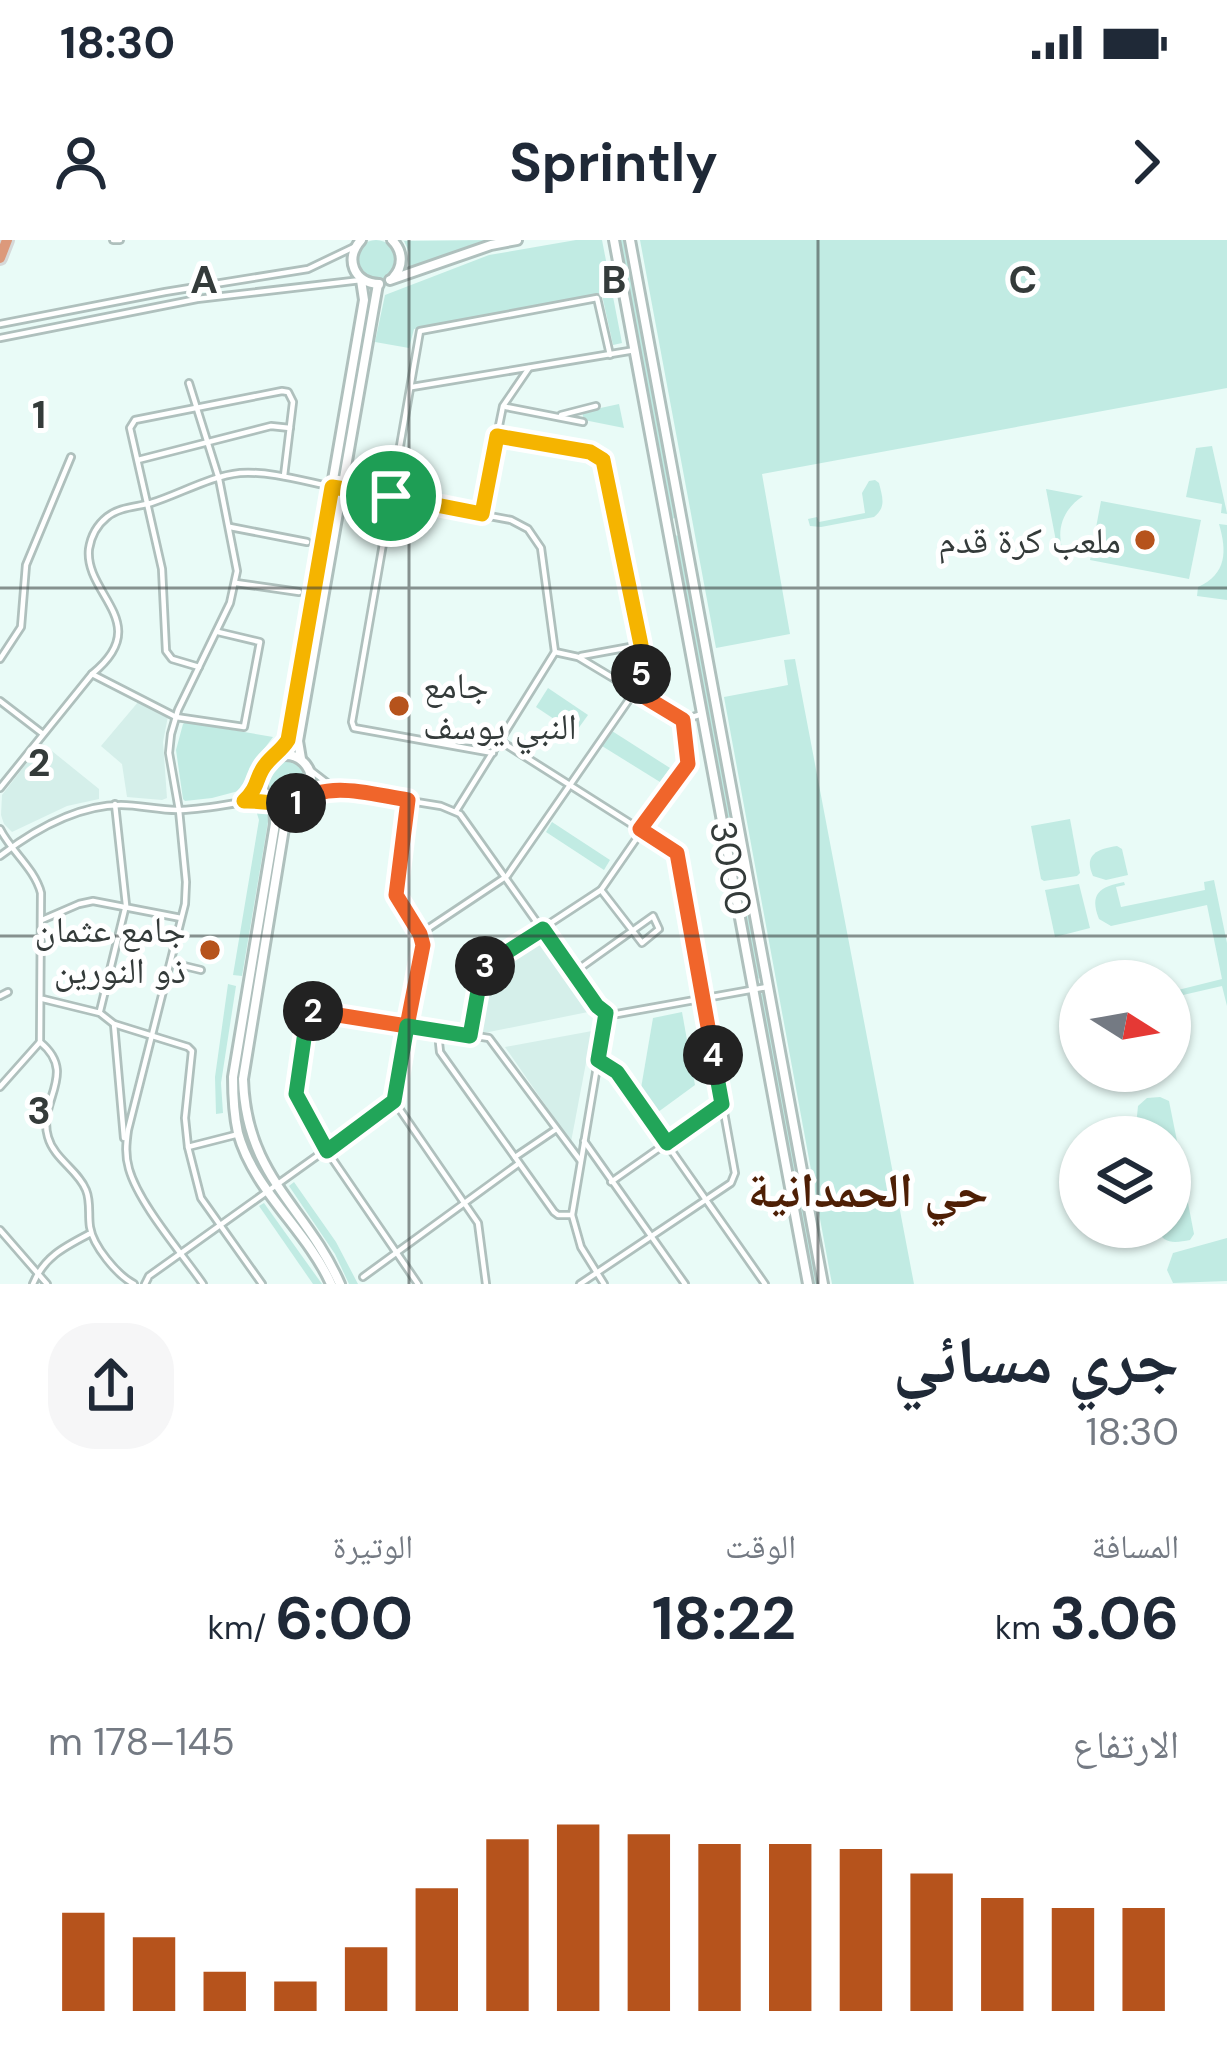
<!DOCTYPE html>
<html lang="ar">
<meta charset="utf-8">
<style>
body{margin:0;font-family:"DM Sans","Noto Naskh Arabic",sans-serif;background:#f6f6f7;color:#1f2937;direction:rtl;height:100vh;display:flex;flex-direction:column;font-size:45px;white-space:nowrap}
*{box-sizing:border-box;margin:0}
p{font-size:39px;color:#747a83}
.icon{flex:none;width:66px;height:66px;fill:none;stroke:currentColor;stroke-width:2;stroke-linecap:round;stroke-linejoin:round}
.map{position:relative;height:1044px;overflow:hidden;direction:ltr}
.sheet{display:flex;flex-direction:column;background:#fff;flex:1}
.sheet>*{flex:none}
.needle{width:78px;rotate:101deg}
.controls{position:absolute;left:1059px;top:720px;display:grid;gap:24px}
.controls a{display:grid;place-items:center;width:132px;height:132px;border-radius:50%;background:#fff;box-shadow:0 3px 9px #0004;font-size:60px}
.pin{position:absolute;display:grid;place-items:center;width:102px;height:102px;color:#fff;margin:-51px;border:6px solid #fff;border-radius:50%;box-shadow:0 3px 12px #0007}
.km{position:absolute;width:60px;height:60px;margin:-30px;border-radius:50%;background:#222;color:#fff;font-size:33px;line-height:60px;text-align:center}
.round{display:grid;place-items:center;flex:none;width:126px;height:126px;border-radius:48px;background:#f6f6f7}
.overview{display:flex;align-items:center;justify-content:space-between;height:204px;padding:0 48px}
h1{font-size:66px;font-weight:700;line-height:90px}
.stats{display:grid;grid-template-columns:repeat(3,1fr);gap:18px;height:204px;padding:12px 48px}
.stats div{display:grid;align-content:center}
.stats b{font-size:60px;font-weight:700}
.stats small{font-size:33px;font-weight:400}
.stats p{font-size:33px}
.chart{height:336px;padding:24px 48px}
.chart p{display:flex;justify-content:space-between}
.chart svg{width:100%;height:216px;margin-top:12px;stroke:#b6531c;stroke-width:6}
.status{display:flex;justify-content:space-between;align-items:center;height:84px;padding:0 60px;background:#fff;direction:ltr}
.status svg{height:33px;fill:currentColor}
header{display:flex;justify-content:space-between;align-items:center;height:156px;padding:0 48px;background:#fff;font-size:54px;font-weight:700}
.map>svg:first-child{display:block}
.built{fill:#d5efea}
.green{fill:#c1ebe3}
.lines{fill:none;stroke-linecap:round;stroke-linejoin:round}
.street-casing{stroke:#afc0bd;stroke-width:10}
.secondary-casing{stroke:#afc0bd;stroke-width:14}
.highway-casing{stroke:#d6d8d8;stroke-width:16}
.street{stroke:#fff;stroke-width:4.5}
.secondary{stroke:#fff;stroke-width:8}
.highway{stroke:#dc997b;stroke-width:10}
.split-1-casing{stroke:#fff;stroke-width:24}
.split-2-casing{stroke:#fff;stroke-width:24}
.split-3-casing{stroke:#fff;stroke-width:24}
.split-4-casing{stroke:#fff;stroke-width:24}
.split-5-casing{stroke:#fff;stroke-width:24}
.split-6-casing{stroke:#fff;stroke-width:24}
.split-1{stroke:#f5b400;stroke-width:15}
.split-2{stroke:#f0652b;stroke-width:15}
.split-3{stroke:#22a559;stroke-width:15}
.split-4{stroke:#22a559;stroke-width:15}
.split-5{stroke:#f0652b;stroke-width:15}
.split-6{stroke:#f5b400;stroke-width:15}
.grid{fill:none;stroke:#343b3a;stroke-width:3;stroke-opacity:0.55}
.poi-dot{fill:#b6531c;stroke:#fff;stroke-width:4.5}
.labels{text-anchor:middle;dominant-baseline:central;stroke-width:10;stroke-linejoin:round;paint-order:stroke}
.poi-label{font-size:36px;fill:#343b3a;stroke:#fff;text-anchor:end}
.street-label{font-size:36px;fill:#343b3a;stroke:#fff}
.district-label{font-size:48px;font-weight:bold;fill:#4e1f05;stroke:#fff}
.grid-label{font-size:39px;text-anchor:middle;font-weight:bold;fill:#343b3a;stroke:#fff;stroke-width:10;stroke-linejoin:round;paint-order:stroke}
</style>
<div class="status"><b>18:30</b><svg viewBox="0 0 49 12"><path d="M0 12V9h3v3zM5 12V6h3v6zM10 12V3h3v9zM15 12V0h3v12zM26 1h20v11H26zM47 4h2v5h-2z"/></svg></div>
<header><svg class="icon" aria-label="forward" viewBox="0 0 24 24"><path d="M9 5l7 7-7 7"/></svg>Sprintly<svg class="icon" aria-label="person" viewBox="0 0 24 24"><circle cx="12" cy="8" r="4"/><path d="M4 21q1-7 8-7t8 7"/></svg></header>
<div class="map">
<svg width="1227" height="1044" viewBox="0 0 1227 1044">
<rect width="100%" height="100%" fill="#e9fbf7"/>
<g class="built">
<path d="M139,461L168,476L163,502L167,558L162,560L127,557L122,524L101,506Z"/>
<path d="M42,503L99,549V559L67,566L12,592L4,584L1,575L2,555Z"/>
<path d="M535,700L539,702L588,772L489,792H481L478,788L487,735Z"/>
<path d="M592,791L571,902L505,807Z"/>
</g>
<g class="green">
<path d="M490,0L480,2L409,28V12L404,1Z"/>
<path d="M576,0H602L622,103L613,105L602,55L414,89L409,108L375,102L385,55L489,15Z"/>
<path d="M620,0H624L677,277L672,279Z"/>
<path d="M640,0H1227V148L762,234L790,394L716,408Z"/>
<circle cx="376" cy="20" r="20"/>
<path d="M619,164L624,188L584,180L582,172Z"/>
<path d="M1212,206L1227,273V274L1221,273L1222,264L1186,257L1196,208Z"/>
<path d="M875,240L879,243C882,256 887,267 874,277L821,287L810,286L808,279L817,277L819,282L865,273L862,253L869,241Z"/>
<path d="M1046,249L1083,256C1060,271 1054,296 1067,320L1056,301Z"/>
<path d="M1101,261L1201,280L1189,339L1090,320Z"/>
<path d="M1219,284L1227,285V360L1197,356L1198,347C1227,334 1227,311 1219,284Z"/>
<path d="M677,295L680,298L761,738L756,739L675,297Z"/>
<path d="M795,419L914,1044H832L724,457L788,445L784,420Z"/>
<path d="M548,448L588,475L575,493L536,467Z"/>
<path d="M186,482L273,497L255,521L246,549L212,558L185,561L183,559L176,510L183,484Z"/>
<path d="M612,491L670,528L660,542L602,506Z"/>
<circle cx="286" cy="539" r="19"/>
<path d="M255,567L266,570L269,576L242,736L233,735L259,580Z"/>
<path d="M1070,579L1080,633L1077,636L1044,641L1041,639L1031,586Z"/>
<path d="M552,582L610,620L604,630L546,592Z"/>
<path d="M1117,606L1122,609L1128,635L1106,640L1093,636C1083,614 1098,609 1117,606Z"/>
<path d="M1214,640L1227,703V766L1222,746L1170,758V752L1222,739L1207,665L1111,686L1099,679C1089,653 1100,647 1124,642L1125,645L1116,647L1121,667L1205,650L1204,642Z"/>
<path d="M1079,644L1090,688L1055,697L1045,650Z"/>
<path d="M228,744L236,746L221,843L223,873L216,874L215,837Z"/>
<path d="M763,753L817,1044H813L759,754Z"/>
<path d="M682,772L695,845L654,875L640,854L653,778Z"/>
<path d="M1160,857L1169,861L1180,916L1174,927H1170V897H1141L1137,876L1138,866L1147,858Z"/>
<path d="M1180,938L1184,942L1194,994L1190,1000C1175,1003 1162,1005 1157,987H1170V939Z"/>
<path d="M294,942L336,1002L358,1044H349L335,1014L289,946Z"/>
<path d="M264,963L322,1044H313L259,966Z"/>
<path d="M1227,998V1041L1173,1043L1167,1030L1173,1013Z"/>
</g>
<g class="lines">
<defs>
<g id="street">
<path d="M113,0H120"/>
<path d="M0,84L165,52L308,29L354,7"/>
<path d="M0,98L197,59L361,40"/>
<path d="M189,143L219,239L237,331L230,363L178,470L171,494L169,513L179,570L186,642L185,664L128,890C126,904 125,915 129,929C139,964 181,1012 203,1044"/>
<path d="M412,147L635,110"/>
<path d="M506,167L583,182"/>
<path d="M561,175L596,166"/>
<path d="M138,220L271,186L290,188"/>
<path d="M344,249L511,280L528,289L541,308L555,412L456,571"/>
<path d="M481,274L503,166L529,128"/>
<path d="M230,287L307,302"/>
<path d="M236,343L299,352"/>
<path d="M555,412L578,417L683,480L702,474"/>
<path d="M581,416L641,405"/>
<path d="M0,419L21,387L26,325L71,217"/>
<path d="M199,427L172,419L166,411L162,329L130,188L135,180L282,151L288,152L293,162L284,236"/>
<path d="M92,434L176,477L244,487L260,402L218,392"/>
<path d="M0,461L43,494"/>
<path d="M502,502L677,613L735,933L731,943L580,1044"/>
<path d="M493,513L354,488L352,482L420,91L597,58L610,115"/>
<path d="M309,529L331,546"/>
<path d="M0,548L92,434C155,383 84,355 89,309C91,296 97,285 107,277C119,267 137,267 151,263C180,254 210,236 240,233C271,231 303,241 333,247"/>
<path d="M304,557L321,550L336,549L441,566L460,574L597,767L606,773L617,774L767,747"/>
<path d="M243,561L253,553L261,537"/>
<path d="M0,589C11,611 35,629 41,653L40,802C79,834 37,861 48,897C54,919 78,930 86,950C91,962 88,975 90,987C93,1006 117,1035 134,1044"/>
<path d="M0,616C34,590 76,565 121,565C140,565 158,570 177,570C209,570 240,560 272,560"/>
<path d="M42,680L79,664L93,661L181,678"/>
<path d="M420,694L507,636L635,451L644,427L603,220L590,212L497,196"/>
<path d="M172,723L201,730"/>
<path d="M573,733L653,676L659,689L642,703L601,650"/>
<path d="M0,756L8,752"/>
<path d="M43,759L100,773L114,784L188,807L192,811L185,878L188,907L201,958L262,1044"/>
<path d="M100,771L126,665L115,564"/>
<path d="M114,784L124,898"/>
<path d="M438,793L440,812L554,972L558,975H572"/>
<path d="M470,796L482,728L601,650L688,524L683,480"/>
<path d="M598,820L617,833L765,1044"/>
<path d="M0,847L40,802"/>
<path d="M394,861L478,983L486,1044"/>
<path d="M584,901L685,1044"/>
<path d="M188,907L239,894"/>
<path d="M515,917L555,890"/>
<path d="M611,942L722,864"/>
<path d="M0,990L47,1044"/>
<path d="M363,1037L518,924"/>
<path d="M33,1044C44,1017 64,1007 89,994"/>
<path d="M145,1044L149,1036L394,861L423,705L420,694L396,655L408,560"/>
<path d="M418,1044L327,911L299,864L296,854L309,773L316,771L489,798L580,920"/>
<path d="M604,1044L581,1007L572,975L606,773"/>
</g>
<g id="secondary">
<path d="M361,0C344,19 354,43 379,44"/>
<path d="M392,0C403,11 404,26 393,38"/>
<path d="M614,0L808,1044"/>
<path d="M630,0L823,1044"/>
<path d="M390,40L491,5L517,0"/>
<circle cx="286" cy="540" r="25"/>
<path d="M279,515L288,500L364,60L361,40"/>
<path d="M301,519L298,501L378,44"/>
<path d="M274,562L275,584L233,837C233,855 234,875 238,893C254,951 307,990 331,1044"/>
<path d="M298,562L289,573L284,588L243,839C246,937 305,965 340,1044"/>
</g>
<path id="highway" d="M0,18L7,0"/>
</defs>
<use href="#street" class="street-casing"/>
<use href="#secondary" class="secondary-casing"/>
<use href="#highway" class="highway-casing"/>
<use href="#street" class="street"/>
<use href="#secondary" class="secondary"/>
<use href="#highway" class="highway"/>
</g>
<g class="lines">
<defs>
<path id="split-1" d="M296,563C281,566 261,560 244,561C260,546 255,537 266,524C274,514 281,511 288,500L332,247L391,256"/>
<path id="split-2" d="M296,563C330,540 369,554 408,560L396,655L420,694L423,705L407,786L313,771"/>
<path id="split-3" d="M313,771L309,773L307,778L296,854L327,911L394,861L407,786L470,796L482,728L485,726"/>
<path id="split-4" d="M485,726L543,689L597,766L606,773L598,820L617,832L667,903L722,864L713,815"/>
<path id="split-5" d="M641,434L635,451L683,480L688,524L640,589L677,613L713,815"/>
<path id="split-6" d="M391,256L482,274L497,196L590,212L603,220L641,405L644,427L641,434"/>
</defs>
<use href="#split-1" class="split-1-casing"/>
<use href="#split-2" class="split-2-casing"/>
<use href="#split-3" class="split-3-casing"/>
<use href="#split-4" class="split-4-casing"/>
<use href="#split-5" class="split-5-casing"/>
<use href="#split-6" class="split-6-casing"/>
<use href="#split-1" class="split-1"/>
<use href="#split-2" class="split-2"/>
<use href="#split-3" class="split-3"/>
<use href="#split-4" class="split-4"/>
<use href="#split-5" class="split-5"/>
<use href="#split-6" class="split-6"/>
</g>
<path class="grid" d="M409,0V1044M818,0V1044M0,348H1227M0,696H1227"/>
<g class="poi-dot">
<circle cx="1145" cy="300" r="12"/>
<circle cx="399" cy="466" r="12"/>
<circle cx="210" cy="710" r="12"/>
</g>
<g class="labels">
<g class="poi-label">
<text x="1121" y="300">ملعب كرة قدم</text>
<text x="423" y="445" text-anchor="start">جامع<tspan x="423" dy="41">النبي يوسف</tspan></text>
<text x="186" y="689">جامع عثمان<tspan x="186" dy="41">ذو النورين</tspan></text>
</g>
<g class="street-label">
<text transform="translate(731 628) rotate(79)">3000</text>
</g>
<g class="district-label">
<text x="868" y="950">حي الحمدانية</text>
</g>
</g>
<g class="grid-label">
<text x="204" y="53">A</text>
<text x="614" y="53">B</text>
<text x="1023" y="53">C</text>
<text x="39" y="188">1</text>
<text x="39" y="536">2</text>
<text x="39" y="884">3</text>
</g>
</svg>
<div class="controls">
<a><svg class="needle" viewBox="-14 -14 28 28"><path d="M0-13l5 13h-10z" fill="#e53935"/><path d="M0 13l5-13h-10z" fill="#747a83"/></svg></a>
<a><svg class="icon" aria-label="layers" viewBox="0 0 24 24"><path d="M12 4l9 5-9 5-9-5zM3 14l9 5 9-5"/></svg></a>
</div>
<div class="pin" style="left:391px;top:256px;background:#1e9e55"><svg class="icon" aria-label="arrive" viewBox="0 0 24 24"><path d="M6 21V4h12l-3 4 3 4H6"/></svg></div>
<b class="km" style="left:296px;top:563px">1</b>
<b class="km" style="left:313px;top:771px">2</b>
<b class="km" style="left:485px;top:726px">3</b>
<b class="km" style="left:713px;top:815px">4</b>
<b class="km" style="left:641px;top:434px">5</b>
</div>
<section class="sheet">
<div class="overview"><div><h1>جري مسائي</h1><p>18:30</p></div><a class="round"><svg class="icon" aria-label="share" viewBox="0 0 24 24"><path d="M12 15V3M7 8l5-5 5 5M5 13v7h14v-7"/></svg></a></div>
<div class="stats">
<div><p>المسافة</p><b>3.06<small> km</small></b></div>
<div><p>الوقت</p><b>18:22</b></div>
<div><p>الوتيرة</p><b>6:00<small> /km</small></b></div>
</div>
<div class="chart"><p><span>الارتفاع</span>145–178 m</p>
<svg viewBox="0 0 160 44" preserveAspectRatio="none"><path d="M5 44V24M15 44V29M25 44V36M35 44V38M45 44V31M55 44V19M65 44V9M75 44V6M85 44V8M95 44V10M105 44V10M115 44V11M125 44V16M135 44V21M145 44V23M155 44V23"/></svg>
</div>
</section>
